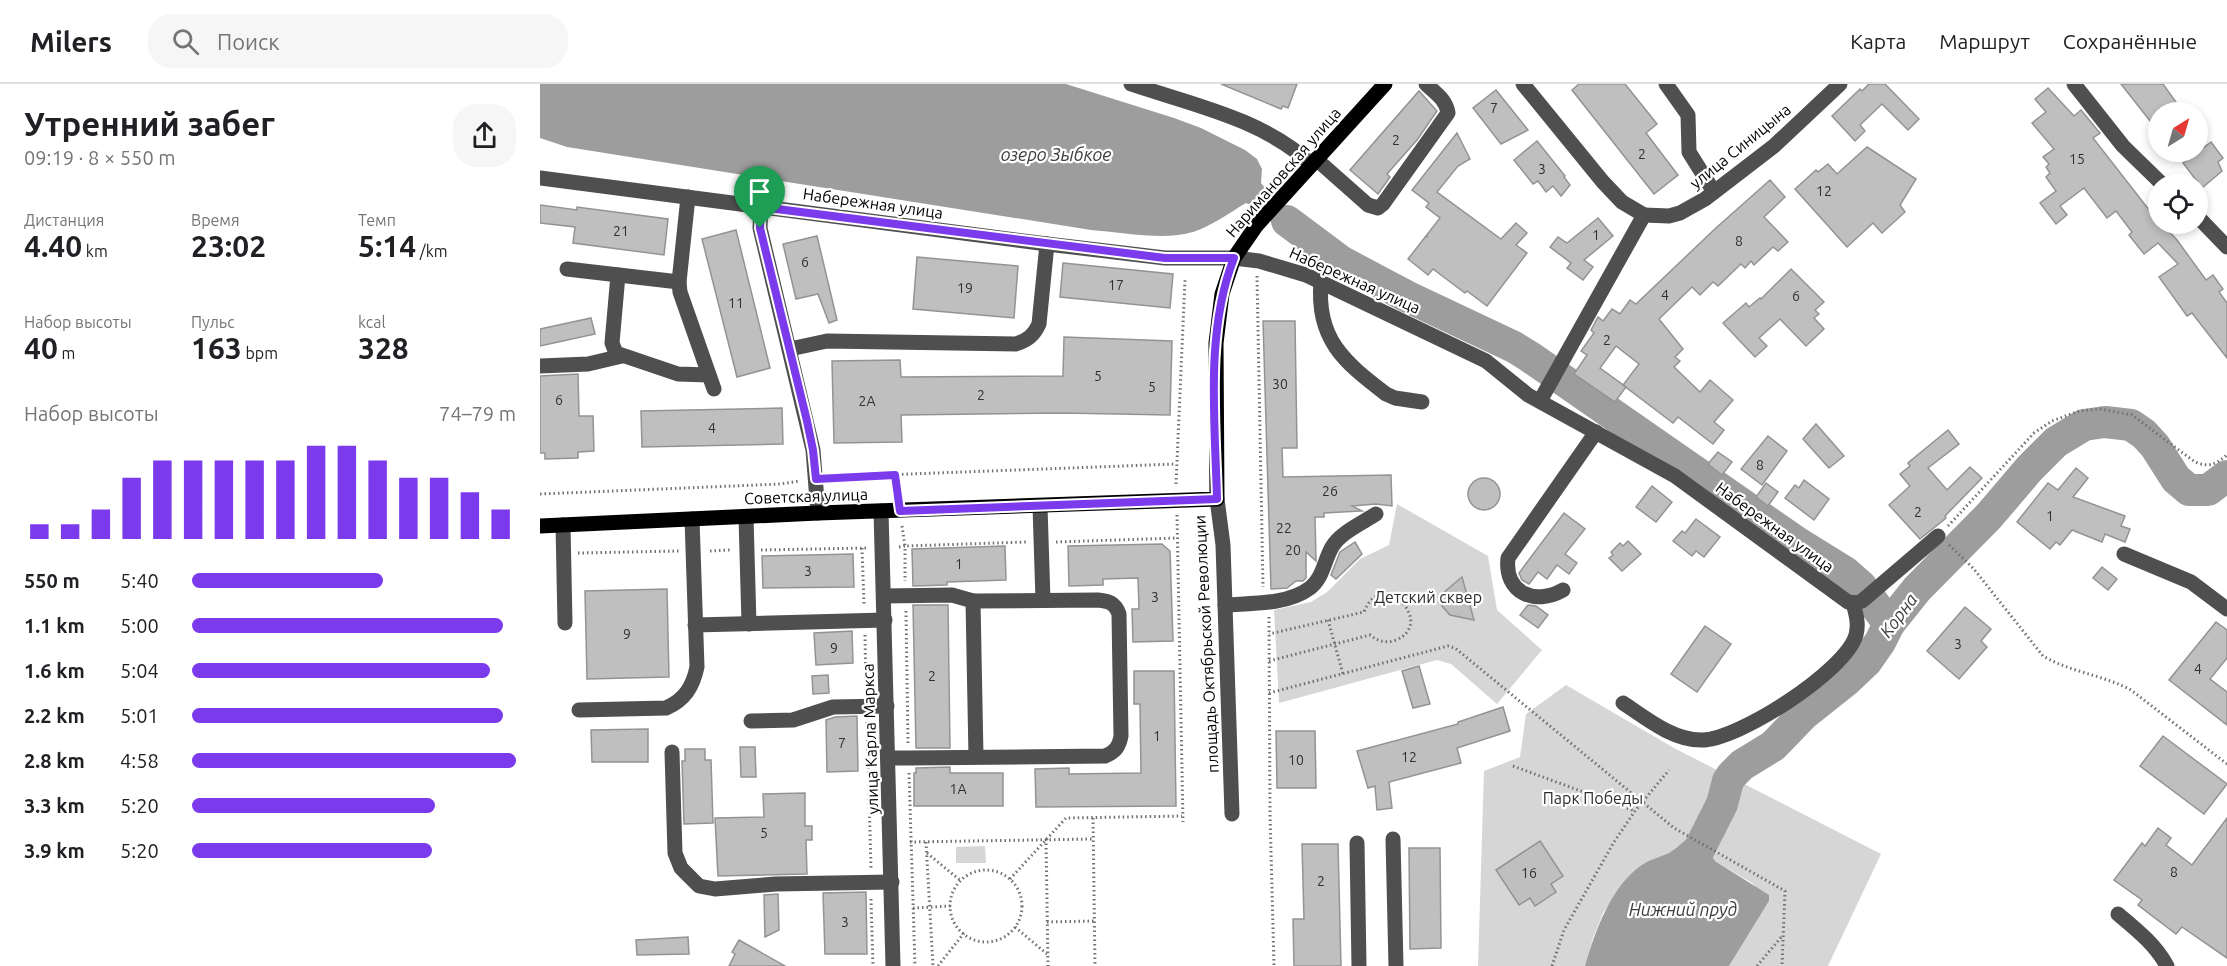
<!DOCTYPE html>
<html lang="ru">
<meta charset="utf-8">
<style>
body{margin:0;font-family:Ubuntu,sans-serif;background:#f6f6f6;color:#202124;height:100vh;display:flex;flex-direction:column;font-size:22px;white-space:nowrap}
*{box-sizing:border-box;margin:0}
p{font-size:20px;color:#757577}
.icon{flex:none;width:33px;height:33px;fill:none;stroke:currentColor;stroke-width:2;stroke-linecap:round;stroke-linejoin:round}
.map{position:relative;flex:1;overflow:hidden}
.drawer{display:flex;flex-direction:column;background:#fff;width:540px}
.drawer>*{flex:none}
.needle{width:39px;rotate:37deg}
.buttons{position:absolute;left:1608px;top:18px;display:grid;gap:12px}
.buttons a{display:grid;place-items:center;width:60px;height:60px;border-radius:50%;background:#fff;box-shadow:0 3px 9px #0003;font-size:30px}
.pin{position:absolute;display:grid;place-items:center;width:51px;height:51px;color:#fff;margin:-62px -26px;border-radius:50% 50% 50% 0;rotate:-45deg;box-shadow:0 0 6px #0007}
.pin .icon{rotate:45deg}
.round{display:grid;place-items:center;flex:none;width:63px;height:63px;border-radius:24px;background:#f6f6f6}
.head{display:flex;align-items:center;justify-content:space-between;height:102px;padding:0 24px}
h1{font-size:33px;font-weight:700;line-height:45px}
.metrics{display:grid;grid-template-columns:repeat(3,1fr);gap:9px;height:102px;padding:6px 24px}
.metrics div{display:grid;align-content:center}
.metrics b{font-size:30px;font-weight:700}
.metrics small{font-size:16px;font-weight:400}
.metrics p{font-size:16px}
.chart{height:168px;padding:12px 24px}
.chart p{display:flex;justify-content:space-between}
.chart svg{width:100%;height:108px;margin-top:6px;stroke:#7c3aed;stroke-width:6}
ul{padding:0 24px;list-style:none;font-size:20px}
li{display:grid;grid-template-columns:96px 72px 1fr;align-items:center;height:45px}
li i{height:15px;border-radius:8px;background:#7c3aed}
header{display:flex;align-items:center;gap:36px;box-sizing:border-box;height:84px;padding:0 30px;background:#fff;border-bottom:2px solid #e0e0e0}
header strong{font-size:28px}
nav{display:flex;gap:33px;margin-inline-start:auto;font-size:21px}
.search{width:420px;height:54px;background:#f6f6f6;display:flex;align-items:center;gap:15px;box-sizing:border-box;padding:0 21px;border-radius:24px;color:#757577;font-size:22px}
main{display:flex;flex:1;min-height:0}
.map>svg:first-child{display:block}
.green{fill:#d6d6d6}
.water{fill:#9d9d9d}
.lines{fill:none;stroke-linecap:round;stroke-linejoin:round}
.river{stroke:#9d9d9d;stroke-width:32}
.building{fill:#bfbfbf;stroke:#939393;stroke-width:1.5}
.path{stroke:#717171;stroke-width:3;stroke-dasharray:1.5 3;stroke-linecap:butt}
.minor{stroke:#4f4f4f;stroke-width:15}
.major{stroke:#000;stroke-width:15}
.route-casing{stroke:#fff;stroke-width:12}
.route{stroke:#7c3aed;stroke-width:8}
.labels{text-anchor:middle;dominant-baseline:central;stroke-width:4.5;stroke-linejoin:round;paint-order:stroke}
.number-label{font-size:14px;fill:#303030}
.street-label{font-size:16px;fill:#000;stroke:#fff}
.park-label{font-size:16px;fill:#2d2d2d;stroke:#fff}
.water-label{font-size:18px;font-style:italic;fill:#3e3e3e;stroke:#fff}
</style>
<header>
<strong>Milers</strong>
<div class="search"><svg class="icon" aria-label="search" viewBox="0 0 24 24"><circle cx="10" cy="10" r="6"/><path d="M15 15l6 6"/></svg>Поиск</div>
<nav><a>Карта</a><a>Маршрут</a><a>Сохранённые</a></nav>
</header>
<main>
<section class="drawer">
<div class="head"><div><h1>Утренний забег</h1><p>09:19 · 8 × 550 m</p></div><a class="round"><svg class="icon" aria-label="share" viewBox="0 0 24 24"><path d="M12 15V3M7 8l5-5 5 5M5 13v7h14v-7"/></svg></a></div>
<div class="metrics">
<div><p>Дистанция</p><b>4.40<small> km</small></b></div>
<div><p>Время</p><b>23:02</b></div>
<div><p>Темп</p><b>5:14<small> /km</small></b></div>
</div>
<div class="metrics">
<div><p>Набор высоты</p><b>40<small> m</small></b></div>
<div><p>Пульс</p><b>163<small> bpm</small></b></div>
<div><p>kcal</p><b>328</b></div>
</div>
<div class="chart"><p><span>Набор высоты</span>74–79 m</p>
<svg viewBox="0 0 160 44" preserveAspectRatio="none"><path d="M5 44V38M15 44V38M25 44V32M35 44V19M45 44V12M55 44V12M65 44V12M75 44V12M85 44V12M95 44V6M105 44V6M115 44V12M125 44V19M135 44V19M145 44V25M155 44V32"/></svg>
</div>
<ul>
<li><b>550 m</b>5:40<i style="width:59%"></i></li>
<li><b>1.1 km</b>5:00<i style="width:96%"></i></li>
<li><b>1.6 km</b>5:04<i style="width:92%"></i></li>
<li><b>2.2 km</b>5:01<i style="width:96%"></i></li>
<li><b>2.8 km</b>4:58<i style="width:100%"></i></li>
<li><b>3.3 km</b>5:20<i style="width:75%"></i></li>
<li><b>3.9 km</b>5:20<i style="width:74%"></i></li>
</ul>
</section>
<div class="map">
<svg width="1687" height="882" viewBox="0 0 1687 882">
<rect width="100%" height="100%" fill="#fff"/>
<g class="green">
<path d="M857,420L948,472L957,526L1002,566L957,620L911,580L897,576L739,619L734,526L771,518L787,508L820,475L849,461Z"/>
<path d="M1026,601L1134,664L1341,770L1288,882H1189L1229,817L1212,799L1175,777L1140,761L1138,764L1089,793L1063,829L1053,854L1045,882H938L944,687L980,673L986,630Z"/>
<path d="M445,762L446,779H416V763Z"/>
</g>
<g class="water">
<path d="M0,0H526L634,34L661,44L705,66L717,75L722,85L721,99L725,104L710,121L706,119C689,129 672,142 653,148C624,157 581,148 551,146L27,63L0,54Z"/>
<path d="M1146,756L1171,771L1175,777L1229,811V817L1189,882H1045C1055,847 1072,799 1105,779C1112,775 1120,773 1127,770C1135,766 1139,761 1146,756Z"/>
</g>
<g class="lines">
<g class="river">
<path d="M747,137L802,178L868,213L974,263L990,273L1255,457L1305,488L1321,502L1349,540"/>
<path d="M1141,801L1182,720L1188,697L1192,691L1202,681L1233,662L1263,631L1307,596L1326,578L1340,558L1349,540L1377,505L1449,432L1489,385L1516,358L1544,341L1565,338L1591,341L1604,350L1615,362L1636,395L1649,406H1668L1687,392"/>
</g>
</g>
<g class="building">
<path d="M681,0H757L748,24L743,22L741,25Z"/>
<path d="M1039,0H1085L1117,40L1106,49L1138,91L1114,110L1032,6Z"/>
<path d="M1329,0H1345L1379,35L1368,46L1342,20L1320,41L1325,47L1315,57L1292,32L1320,5L1322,7Z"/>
<path d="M1581,0H1623L1643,28H1618V47Z"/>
<path d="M1508,4L1534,32L1541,26L1560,49L1553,54L1613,131L1614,130L1618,135V140H1622L1637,156L1666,196L1673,191L1683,205L1679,208L1687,219V274L1652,229L1647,232L1619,193L1638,180L1618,159L1604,170L1589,151L1592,148L1576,127L1567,134L1544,104L1520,122L1527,131L1516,140L1500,119L1516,107L1506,93L1510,89L1506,83L1509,80L1503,73L1514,65L1492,39L1506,28L1495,15Z"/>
<path d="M956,6L988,46L961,60L933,24Z"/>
<path d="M879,7L897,27L877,56L847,90L850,93L838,110L810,86Z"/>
<path d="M917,49L930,75L918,82L897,108L961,155L976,139L987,149L976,161L987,169L947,222L927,207L925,209L893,185L888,191L868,175L886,152L888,153L886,152L900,134L886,123L889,119L872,106Z"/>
<path d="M997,57L1025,92L1024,93L1030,101L1021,112L1013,102L1006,108L998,97L993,100L974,76Z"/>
<path d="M1671,58L1683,74L1678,78L1682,87L1662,104L1643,79Z"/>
<path d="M1327,63L1376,95L1360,121L1365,128L1342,149L1333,139L1307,163L1255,105L1276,86L1278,88L1288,80L1297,90Z"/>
<path d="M1230,96L1245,113L1224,133L1248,158L1238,167L1233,163L1214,181L1211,177L1205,184L1201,180L1178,202L1173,198L1160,211L1152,203L1119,235L1143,265L1135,273L1140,277L1134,283L1160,308L1170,296L1193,316L1174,338L1184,346L1173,360L1138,333L1133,339L1083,301L1099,280L1076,262L1060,284L1086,303L1075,318L1034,290L1047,271L1041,267L1054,249L1051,246L1058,233L1063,237L1072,225L1080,230L1090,216L1096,220L1177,143Z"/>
<path d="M0,121L37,126V123L128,135L124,171L33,159L35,143L0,139Z"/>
<path d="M1058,134L1073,152L1044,176L1053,183L1043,196L1027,184L1031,179L1010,163L1018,153L1027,159Z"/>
<path d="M196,146L230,284L197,293L162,155Z"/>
<path d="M277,152L297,236L289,239L278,210L256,215L243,160Z"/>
<path d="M377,173L478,182L474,234L373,225Z"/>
<path d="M523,179L633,190L630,224L520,213Z"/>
<path d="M1251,185L1284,218L1275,226L1279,230L1274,234L1284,245L1266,262L1240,235L1219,254L1227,262L1215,273L1183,239L1206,219L1209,223L1220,214L1221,215Z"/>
<path d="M51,234L55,250L0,262V245Z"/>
<path d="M723,237H755L757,364H742L743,393L851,391L852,422L836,420L812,422L822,427L784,429V433H775L776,477L766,468V494L763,497H756L747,504L731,505Z"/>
<path d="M524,253L632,257L630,331L522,329L361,331L362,358L294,359L292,277L360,276L361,293L523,292Z"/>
<path d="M38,290L39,332H53L54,367L38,368V374L5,375V369H0V292Z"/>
<path d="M242,324L243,360L102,363L101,327Z"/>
<path d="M1276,340L1304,372L1289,384L1263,355Z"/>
<path d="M1408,346L1419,360L1388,384L1407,406L1430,383L1442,394L1405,432L1406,434L1380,455L1349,421L1370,402L1360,390L1370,382L1368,379Z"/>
<path d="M1228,352L1247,367L1222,401L1201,385Z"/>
<path d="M1178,368L1192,378L1182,391L1168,380Z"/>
<path d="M1536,384L1548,394L1533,413L1585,432L1581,442L1590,445L1585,458L1565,450L1562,458L1532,446L1520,461L1516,458L1510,465L1477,438L1508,399L1518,406Z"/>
<circle cx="944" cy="410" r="16"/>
<path d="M1264,396L1289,415L1274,436L1245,414L1255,401L1259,404Z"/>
<path d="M1226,399L1238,408L1228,422L1216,413Z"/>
<path d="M1112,402L1132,418L1116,438L1096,423Z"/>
<path d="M1024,429L1045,445L1025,470L1037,479L1029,490L1017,481L1007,495L998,488L989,500L982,496L979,489Z"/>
<path d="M1156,435L1180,453L1164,473L1156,467L1152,472L1133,457L1142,447L1145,449Z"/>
<path d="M1088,457L1101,470L1082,487L1069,474L1073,471L1071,468L1080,459L1083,462Z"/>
<path d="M815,458L822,470L796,495L791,491L800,468Z"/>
<path d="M622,460L630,467L633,557L593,558L592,525H599L598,494L563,495V501L529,502L528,462Z"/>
<path d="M465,462L466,496L407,498V501L373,502L372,465Z"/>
<path d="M313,470L314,503L223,504L222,472Z"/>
<path d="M1562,483L1577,495L1568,506L1553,494Z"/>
<path d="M922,493L934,536L910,531L902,522L903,509Z"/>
<path d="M127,505L129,593L47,595L45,507Z"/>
<path d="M373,521H408L410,664H376Z"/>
<path d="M988,521L996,522L1008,531L998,544L980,531Z"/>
<path d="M1425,523L1451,545L1441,557L1447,563L1419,595L1387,567Z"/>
<path d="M1676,538L1687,546V574L1670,595L1687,608V641L1629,596Z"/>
<path d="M1165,542L1191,560L1157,608L1131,590Z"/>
<path d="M312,547L313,579L276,581L274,549Z"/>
<path d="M879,582L890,620L873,624L862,587Z"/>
<path d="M594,587H634L636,722L496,723L495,685L529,684V690L601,689L600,620H594Z"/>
<path d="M288,591L289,609L273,610L272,592Z"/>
<path d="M963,623L970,647L917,664L921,679L849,698L852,724L837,726L835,702L828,704L817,667L918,640V638Z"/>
<path d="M317,632L318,687L287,688L286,636L295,633Z"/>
<path d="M108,645V678H52L51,646Z"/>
<path d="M736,647H775L776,704H737Z"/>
<path d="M1623,652L1687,700L1664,730L1600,682Z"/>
<path d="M200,663H215L216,693H201Z"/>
<path d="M145,665H165V676H171L173,739L144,740L142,677H145Z"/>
<path d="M410,683V689H463V722H374V689H376V684Z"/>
<path d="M265,709V742H272V756H266L267,790L178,792L175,734L224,733L223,710Z"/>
<path d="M1687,734V874L1642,843L1636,850L1598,821L1602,816L1574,796L1602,759L1605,762L1618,744L1631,754L1626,761L1652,781Z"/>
<path d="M1000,757L1023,792L1011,800L1016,808L995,822L990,814L979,821L956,786Z"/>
<path d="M762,760H798L801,882H754L753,835H764Z"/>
<path d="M869,764H900L901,864L870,865Z"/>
<path d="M326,808L327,870H285L283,809Z"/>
<path d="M238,810L239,846L225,853L224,811Z"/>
<path d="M148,853L149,870L97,871L96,856Z"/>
<path d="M199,856L245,882H189L195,870L192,868Z"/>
</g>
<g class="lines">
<g class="path">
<path d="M717,192L723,503"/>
<path d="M355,392L358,412"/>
<path d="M290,393L636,380"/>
<path d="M636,400L645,196"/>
<path d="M0,410L240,400L260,397"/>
<path d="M637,431L643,738"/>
<path d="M362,442L365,462L486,458"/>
<path d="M1408,442L1494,349L1512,337L1539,327L1560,325L1592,331L1655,378C1669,384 1676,380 1687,371"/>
<path d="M516,458L637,454"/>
<path d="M1409,461L1433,484L1503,572C1530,588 1563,591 1591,606L1687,680"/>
<path d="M359,463L365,462V497"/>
<path d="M322,464L324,520"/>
<path d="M221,466L328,464"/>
<path d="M170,467L190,466"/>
<path d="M38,469L139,467"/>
<path d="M366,527L368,659"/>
<path d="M729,533L730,729L734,882"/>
<path d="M788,536L803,590"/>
<path d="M325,551L326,607"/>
<path d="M729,577L830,551C838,557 846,560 856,556C897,539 841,482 824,528L729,550"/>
<path d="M729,609L908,562L915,564L1134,744L1245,807L1242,882"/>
<path d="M327,638L331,784"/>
<path d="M973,682L1095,727"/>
<path d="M369,689L375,882"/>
<path d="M553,734L555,882"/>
<path d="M506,755L508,882"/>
<path d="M370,758L553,755"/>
<path d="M386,758L393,882"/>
<path d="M387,769L421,797"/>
<circle cx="446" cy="822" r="36"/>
<path d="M470,795L526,734L642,732"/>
<path d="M331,815L333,882"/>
<path d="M373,824L411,822"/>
<path d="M507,838L554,837"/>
<path d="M475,843L507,870"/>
<path d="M398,882L424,849"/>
<path d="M1012,882L1024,846L1074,758L1095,727L1129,686"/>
<path d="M1217,882L1243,851"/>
</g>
<g class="minor">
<path d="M591,0C653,21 723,35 771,80"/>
<path d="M983,0L1063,98L1082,118L1104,131"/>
<path d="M1126,0L1148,31L1149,68L1174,108"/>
<path d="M1534,0L1583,62L1622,100"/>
<path d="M776,75L828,121L838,124L843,120L908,29C906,15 895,9 886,0"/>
<path d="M0,94L507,160L625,174H694L719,177L766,191L946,277L988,311L1135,392L1308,518L1316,519L1322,517L1398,452"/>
<path d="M148,113L139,198L140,208L174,305"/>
<path d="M221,123L220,144L273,366L278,429"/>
<path d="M1658,133L1687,163"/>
<path d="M27,185L139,198"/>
<path d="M78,191L72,259L76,269L138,290L169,291"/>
<path d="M781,198C776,255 804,278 846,310L855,314L882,318"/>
<path d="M250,265L287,257L476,260C488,256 494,251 499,240L507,160"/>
<path d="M0,282L48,280L82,272"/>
<path d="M1000,317L1104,131L1129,132L1140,129L1165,115L1234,62L1300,0"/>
<path d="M677,415L683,461L692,730"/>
<path d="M500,422L503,516"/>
<path d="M341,427L353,882"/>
<path d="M206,433L209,540"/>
<path d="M23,441L25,539"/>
<path d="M1584,470L1651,498L1687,525"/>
<path d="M1023,506C995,522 964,509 968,474L1056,348"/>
<path d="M344,512L412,511L433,517"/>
<path d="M685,521C712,519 747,521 770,504C783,494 784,477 792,463C800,449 822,439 836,430"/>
<path d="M155,541L345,536"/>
<path d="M1083,619C1106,634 1132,656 1161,656C1197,657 1306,587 1316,551C1319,540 1316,530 1313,519"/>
<path d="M39,626L126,624C145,616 153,602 157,583L152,435"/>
<path d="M211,637L253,636L293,623L347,622"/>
<path d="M132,668L135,769L141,784L159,802L175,805L236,800L352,798"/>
<path d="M349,674H369L565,672C575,668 579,663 581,652L579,530C575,519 569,517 558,516L433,517L436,673"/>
<path d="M853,755L856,882"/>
<path d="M817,759L819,882"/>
<path d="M1578,830C1597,846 1615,860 1627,882"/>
</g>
<path class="major" d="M0,442L278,429L677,415L676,259L682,210L694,174L716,142L845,0"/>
</g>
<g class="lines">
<defs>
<path id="route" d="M221,123L625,174H694C665,247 675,338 677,415L360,427L355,391L276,395L273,366L267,337L220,144Z"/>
</defs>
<use href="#route" class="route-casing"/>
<use href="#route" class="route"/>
</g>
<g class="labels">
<g class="number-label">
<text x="954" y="24">7</text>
<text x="856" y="56">2</text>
<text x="1102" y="70">2</text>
<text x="1537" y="75">15</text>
<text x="1002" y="85">3</text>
<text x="1284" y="107">12</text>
<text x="81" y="147">21</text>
<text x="1056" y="151">1</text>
<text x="1199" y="157">8</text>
<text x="265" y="178">6</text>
<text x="576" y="201">17</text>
<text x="425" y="204">19</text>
<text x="1125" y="211">4</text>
<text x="1256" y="212">6</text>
<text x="196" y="219">11</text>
<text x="1067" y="256">2</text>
<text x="558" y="292">5</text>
<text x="740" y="300">30</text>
<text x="612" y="303">5</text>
<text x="441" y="311">2</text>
<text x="19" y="316">6</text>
<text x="327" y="317">2А</text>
<text x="172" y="344">4</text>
<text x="1220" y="381">8</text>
<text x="790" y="407">26</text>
<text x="1378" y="428">2</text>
<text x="1510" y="432">1</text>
<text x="744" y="444">22</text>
<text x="753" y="466">20</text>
<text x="419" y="480">1</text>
<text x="268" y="487">3</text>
<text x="615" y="513">3</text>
<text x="87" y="550">9</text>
<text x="1418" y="560">3</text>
<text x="294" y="564">9</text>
<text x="1658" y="585">4</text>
<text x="392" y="592">2</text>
<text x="617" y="652">1</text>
<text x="302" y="659">7</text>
<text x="869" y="673">12</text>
<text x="756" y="676">10</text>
<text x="418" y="705">1А</text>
<text x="224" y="749">5</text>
<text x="1634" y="788">8</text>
<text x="989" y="789">16</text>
<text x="781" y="797">2</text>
<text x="305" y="838">3</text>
</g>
<g class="street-label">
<text transform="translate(1200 62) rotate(-39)">улица Синицына</text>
<text transform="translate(743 88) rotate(-49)">Наримановская улица</text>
<text transform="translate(333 119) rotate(8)">Набережная улица</text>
<text transform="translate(815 196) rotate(24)">Набережная улица</text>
<text transform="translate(266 412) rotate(-2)">Советская улица</text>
<text transform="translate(1235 443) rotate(36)">Набережная улица</text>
<text transform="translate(666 560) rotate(-93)">площадь Октябрьской Революции</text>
<text transform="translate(330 655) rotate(-92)">улица Карла Маркса</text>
</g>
<g class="park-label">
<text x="888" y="513">Детский сквер</text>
<text x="1053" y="714">Парк Победы</text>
</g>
<g class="water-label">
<text x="516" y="70">озеро Зыбкое</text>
<text transform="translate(1358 531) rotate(-53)">Корна</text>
<text x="1143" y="825">Нижний пруд</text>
</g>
</g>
</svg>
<div class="buttons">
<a><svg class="needle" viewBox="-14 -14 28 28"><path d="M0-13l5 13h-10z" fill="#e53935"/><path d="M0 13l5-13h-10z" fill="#757577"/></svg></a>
<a><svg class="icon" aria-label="locate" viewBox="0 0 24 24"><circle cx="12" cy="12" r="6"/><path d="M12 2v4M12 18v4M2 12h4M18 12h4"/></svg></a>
</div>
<div class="pin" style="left:220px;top:144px;background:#1e9e55"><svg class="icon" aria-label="arrive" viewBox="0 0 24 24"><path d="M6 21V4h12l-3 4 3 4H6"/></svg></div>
</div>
</main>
